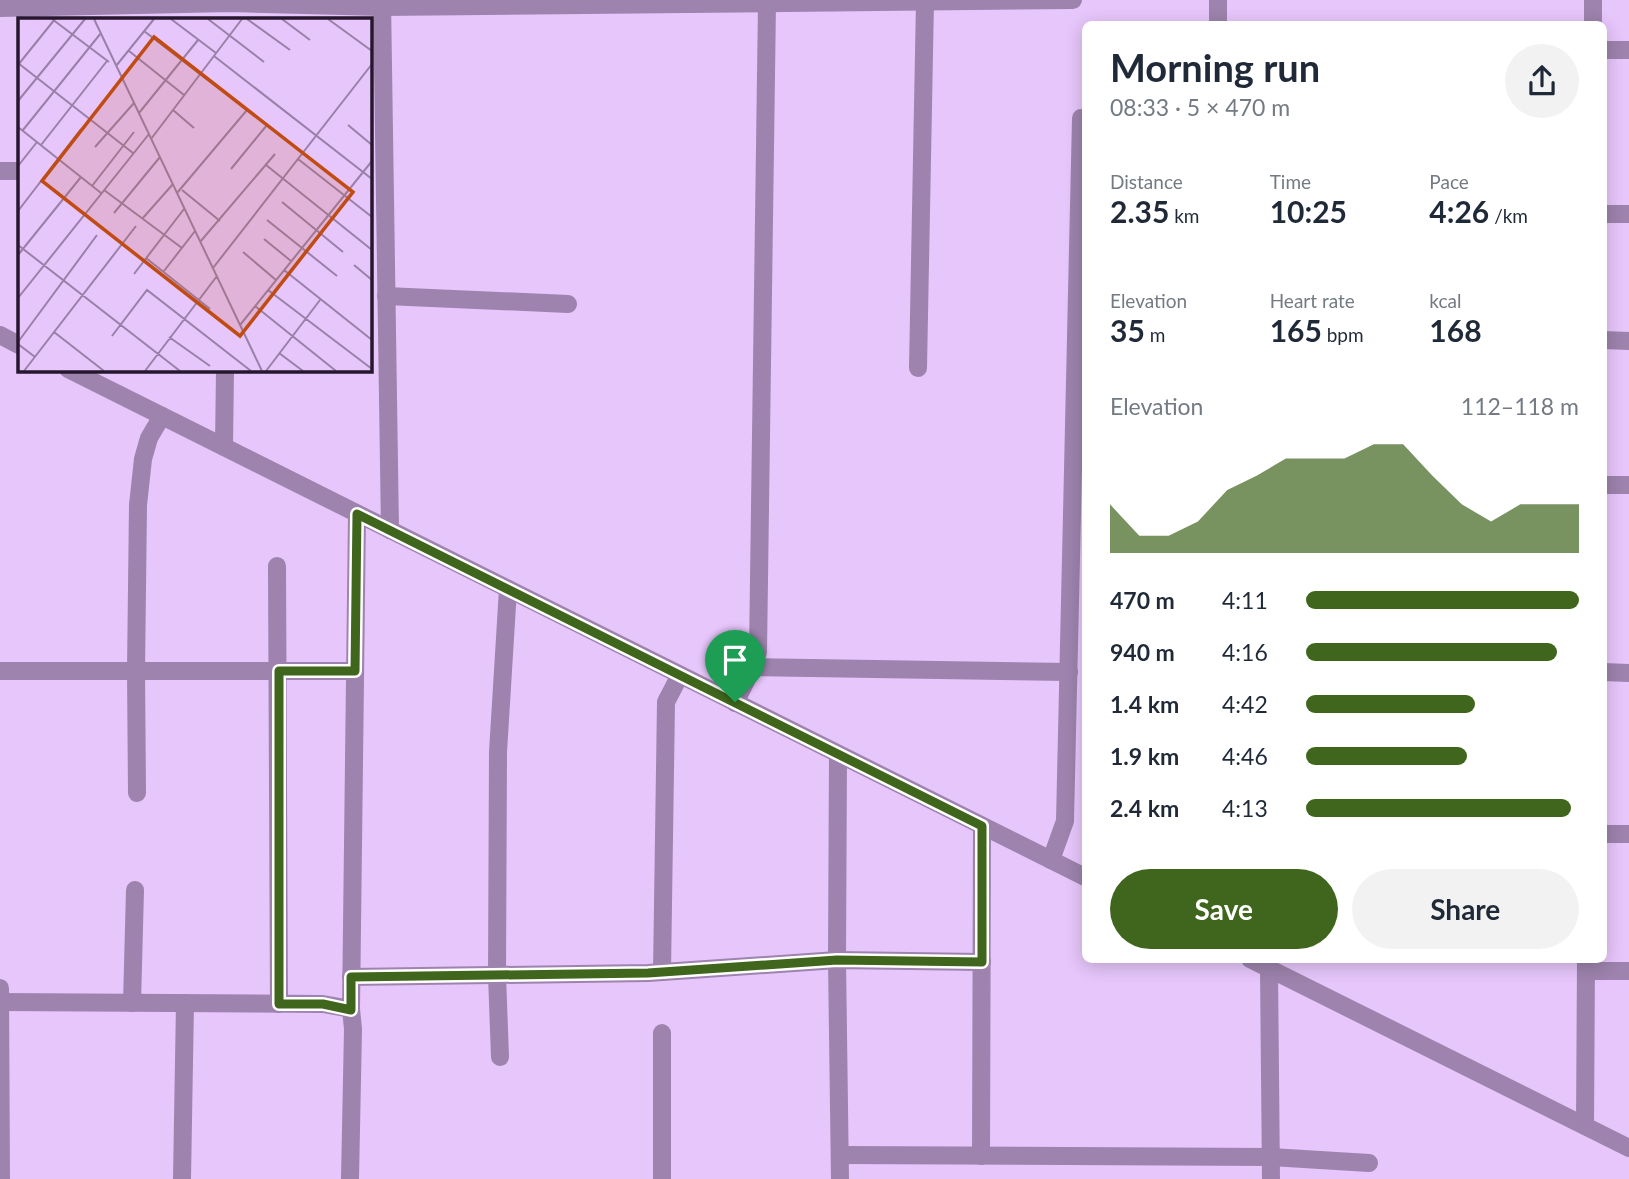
<!DOCTYPE html>
<meta charset="utf-8">
<style>
body{margin:0;font-family:Lato,sans-serif;background:#f2f2f3;color:#1f2937;height:100vh;display:flex;flex-direction:column;font-size:26px;white-space:nowrap}
*{box-sizing:border-box;margin:0}
p{font-size:23px;color:#747a83}
.icon{flex:none;width:38px;height:38px;fill:none;stroke:currentColor;stroke-width:2;stroke-linecap:round;stroke-linejoin:round}
.map{position:relative;flex:1;overflow:hidden}
.drawer{position:absolute;left:1082px;top:21px;width:525px;height:942px;display:flex;flex-direction:column;background:#fff;border-radius:10px;box-shadow:0 4px 18px #0003}
.drawer>*{flex:none}
.pin{position:absolute;display:grid;place-items:center;width:60px;height:60px;color:#fff;margin:-72px -30px;border-radius:50% 50% 50% 0;rotate:-45deg;box-shadow:0 0 7px #0007}
.pin .icon{rotate:45deg}
.round{display:grid;place-items:center;flex:none;width:74px;height:74px;border-radius:37px;background:#f2f2f3}
.summary{display:flex;align-items:center;justify-content:space-between;height:119px;padding:0 28px}
h1{font-size:38px;font-weight:700;line-height:52px}
.figures{display:grid;grid-template-columns:repeat(3,1fr);gap:10px;height:119px;padding:7px 28px}
.figures div{display:grid;align-content:center}
.figures b{font-size:30px;font-weight:700}
.figures small{font-size:19px;font-weight:400}
.figures p{font-size:19px}
.chart{height:196px;padding:14px 28px}
.chart p{display:flex;justify-content:space-between}
.chart svg{width:100%;height:126px;margin-top:7px;fill:#40651d;opacity:.7}
.action{display:flex;gap:14px;margin-top:auto;padding:14px 28px}
.action a{flex:1;height:80px;border-radius:42px;background:#40651d;color:#fff;font-size:28px;font-weight:700;line-height:80px;text-align:center}
.action a+a{background:#f2f2f3;color:#1f2937}
ul{padding:0 28px;list-style:none;font-size:23px}
li{display:grid;grid-template-columns:112px 84px 1fr;align-items:center;height:52px}
li i{height:18px;border-radius:9px;background:#40651d}
.map>svg:first-child{display:block}
.lines{fill:none;stroke-linecap:round;stroke-linejoin:round}
.minor{stroke:#9d83ad;stroke-width:18}
.tertiary{stroke:#9d83ad;stroke-width:18}
.route-casing{stroke:#fff;stroke-width:14}
.route{stroke:#40651d;stroke-width:9}
.inset-road{fill:none;stroke:#9a80a9;stroke-width:2}
.view{fill:#c14c13;fill-opacity:0.15;stroke:#c14c13;stroke-width:3.5}
.inset-edge{fill:none;stroke:#26172f;stroke-width:3.5}
</style>
<div class="map">
<svg width="1629" height="1179" viewBox="0 0 1629 1179">
<rect width="100%" height="100%" fill="#e7c6fb"/>
<g class="lines">
<g class="minor">
<path d="M382,0L390,530"/>
<path d="M1218,0V24"/>
<path d="M0,8L230,3L382,7L1073,0"/>
<path d="M1593,24V0"/>
<path d="M1603,50H1629"/>
<path d="M0,171H19"/>
<path d="M1603,214H1629"/>
<path d="M386,296L568,304"/>
<path d="M1603,340L1629,341"/>
<path d="M918,368L925,1"/>
<path d="M224,447L225,369"/>
<path d="M1603,485H1629"/>
<path d="M277,566L279,1004"/>
<path d="M753,667L1069,672"/>
<path d="M0,671H355"/>
<path d="M1603,672L1629,673"/>
<path d="M735,703L753,667L758,652L767,3"/>
<path d="M838,754L837,960L840,1179"/>
<path d="M137,793L136,671L138,505L143,459L149,438L162,416"/>
<path d="M1603,834H1629"/>
<path d="M1051,860L1065,821L1081,118"/>
<path d="M1269,969L1271,1179"/>
<path d="M1586,971H1629"/>
<path d="M662,972L666,702L680,675"/>
<path d="M351,977L648,973L837,960L982,962"/>
<path d="M0,988L1,1179"/>
<path d="M0,1002L323,1004L351,1009"/>
<path d="M132,1003L135,890"/>
<path d="M662,1033V1179"/>
<path d="M500,1057L497,975L498,752L508,589"/>
<path d="M1585,1126L1586,959"/>
<path d="M841,1155L1271,1157L1369,1163"/>
<path d="M981,1156L982,826"/>
<path d="M182,1179L185,1003"/>
<path d="M350,1179L353,1029L351,1009L357,514"/>
</g>
<g class="tertiary">
<path d="M0,335L19,345"/>
<path d="M68,369L1085,877"/>
<path d="M1250,959L1629,1148"/>
</g>
</g>
<g class="lines">
<defs>
<path id="route" d="M357,514L982,826V962L837,960L648,973L351,977V1010L323,1004H279V671H355Z"/>
</defs>
<use href="#route" class="route-casing"/>
<use href="#route" class="route"/>
</g>
<g transform="translate(18 18)">
<rect width="354" height="354" fill="#e7c6fb"/>
<path class="inset-road" d="M34,1L91,44M76,1L244,353M153,1L198,35M190,1L246,44M229,1L272,32M264,1L292,22M310,1L354,33M126,13L285,135M111,33L166,77M196,38L354,161M0,45L115,135M0,47L37,1M98,48L136,1M0,83L67,1M155,92L176,110M121,95L180,22M330,107L354,127M0,109L83,175M5,112L83,15M133,121L224,1M23,127L89,43M77,129L116,85M280,141L354,199M248,147L354,232M0,148L19,124M213,151L249,107M74,168L116,114M86,172L164,230M164,172L202,203M159,175L229,92M264,184L325,234M0,193L63,111M96,195L142,139M124,201L155,166M249,202L319,258M246,221L273,243M182,224L257,136M0,227L162,353M225,234L258,262M0,237L63,159M128,240L192,291M336,247L354,262M195,250L354,46M266,252L354,322M146,253L177,213M116,256L166,191M250,272L354,351M0,280L131,116M237,288L318,353M222,307L354,143M36,314L86,353M94,318L129,272L233,353M151,319L192,348M0,324L79,217M0,326L17,339M261,335L285,353M6,353L118,208M127,353L199,258M248,353L302,282"/>
<path class="view" d="M136,19L335,174L222,318L24,163Z"/>
<rect width="354" height="354" class="inset-edge"/>
</g>
</svg>
<div class="pin" style="left:735px;top:702px;background:#1e9e55"><svg class="icon" aria-label="arrive" viewBox="0 0 24 24"><path d="M6 21V4h12l-3 4 3 4H6"/></svg></div>
<section class="drawer">
<div class="summary"><div><h1>Morning run</h1><p>08:33 · 5 × 470 m</p></div><a class="round"><svg class="icon" aria-label="share" viewBox="0 0 24 24"><path d="M12 15V3M7 8l5-5 5 5M5 13v7h14v-7"/></svg></a></div>
<div class="figures">
<div><p>Distance</p><b>2.35<small> km</small></b></div>
<div><p>Time</p><b>10:25</b></div>
<div><p>Pace</p><b>4:26<small> /km</small></b></div>
</div>
<div class="figures">
<div><p>Elevation</p><b>35<small> m</small></b></div>
<div><p>Heart rate</p><b>165<small> bpm</small></b></div>
<div><p>kcal</p><b>168</b></div>
</div>
<div class="chart"><p><span>Elevation</span>112–118 m</p>
<svg viewBox="0 0 160 44" preserveAspectRatio="none"><path d="M0 44V27L10 38L20 38L30 33L40 22L50 17L60 11L70 11L80 11L90 6L100 6L110 17L120 27L130 33L140 27L150 27L160 27V44z"/></svg>
</div>
<ul>
<li><b>470 m</b>4:11<i style="width:100%"></i></li>
<li><b>940 m</b>4:16<i style="width:92%"></i></li>
<li><b>1.4 km</b>4:42<i style="width:62%"></i></li>
<li><b>1.9 km</b>4:46<i style="width:59%"></i></li>
<li><b>2.4 km</b>4:13<i style="width:97%"></i></li>
</ul>
<div class="action"><a>Save</a><a>Share</a></div>
</section>
</div>
